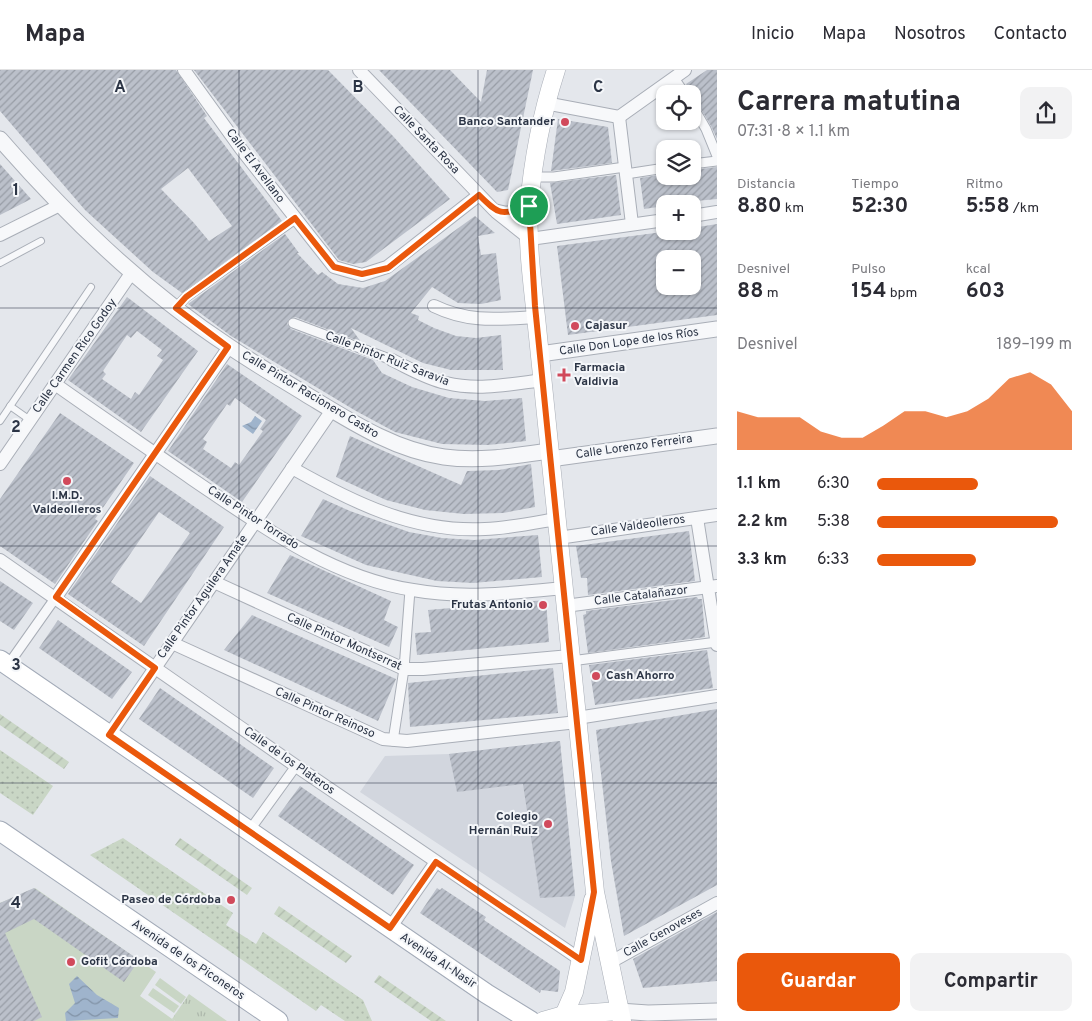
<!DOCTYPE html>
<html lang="es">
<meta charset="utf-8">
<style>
body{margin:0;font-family:Overpass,sans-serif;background:#f2f2f3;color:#2b2b33;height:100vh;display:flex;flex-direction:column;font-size:19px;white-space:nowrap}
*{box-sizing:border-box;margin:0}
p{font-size:16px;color:#7c7c81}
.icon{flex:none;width:28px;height:28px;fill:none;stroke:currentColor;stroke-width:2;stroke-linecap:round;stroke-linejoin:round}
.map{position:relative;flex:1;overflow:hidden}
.panel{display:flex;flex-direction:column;background:#fff;width:375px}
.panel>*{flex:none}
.controls{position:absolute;left:656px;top:15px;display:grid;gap:10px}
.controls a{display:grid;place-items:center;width:45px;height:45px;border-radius:10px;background:#fff;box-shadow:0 1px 4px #0004;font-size:25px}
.pin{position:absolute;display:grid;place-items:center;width:42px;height:42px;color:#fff;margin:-21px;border:2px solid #fff;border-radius:50%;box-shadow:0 1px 5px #0007}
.round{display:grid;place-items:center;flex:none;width:52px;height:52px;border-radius:10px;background:#f2f2f3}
.summary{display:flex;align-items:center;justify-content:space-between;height:85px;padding:0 20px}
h1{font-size:28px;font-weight:700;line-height:38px}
.metrics{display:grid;grid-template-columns:repeat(3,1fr);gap:8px;height:85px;padding:5px 20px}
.metrics div{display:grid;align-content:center}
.metrics b{font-size:21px;font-weight:700}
.metrics small{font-size:14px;font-weight:400}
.metrics p{font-size:14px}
.chart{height:140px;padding:10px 20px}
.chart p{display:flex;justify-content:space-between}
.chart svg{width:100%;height:90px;margin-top:5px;fill:#ea580c;opacity:.7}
.primary-button{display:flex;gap:10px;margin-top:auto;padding:10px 20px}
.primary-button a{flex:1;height:58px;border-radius:10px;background:#ea580c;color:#fff;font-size:20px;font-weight:700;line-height:58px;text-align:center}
.primary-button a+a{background:#f2f2f3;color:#2b2b33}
ul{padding:0 20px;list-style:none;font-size:16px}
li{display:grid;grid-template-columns:80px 60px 1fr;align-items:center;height:38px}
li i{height:12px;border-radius:6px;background:#ea580c}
header{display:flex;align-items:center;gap:30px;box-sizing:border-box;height:70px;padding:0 25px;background:#fff;border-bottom:1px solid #e1e1e2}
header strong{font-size:24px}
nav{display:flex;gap:28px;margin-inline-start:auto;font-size:18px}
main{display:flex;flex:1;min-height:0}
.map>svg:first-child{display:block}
.built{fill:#d2d6de}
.grass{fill:url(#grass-dots)}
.park{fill:url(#park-tufts)}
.garden{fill:url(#garden-furrows)}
.pitch{fill:#c9d6c5}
.water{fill:url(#water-waves)}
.building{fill:url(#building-hatch);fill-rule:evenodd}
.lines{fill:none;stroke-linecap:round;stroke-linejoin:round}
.service-casing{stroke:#a9aeb7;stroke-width:8}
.pedestrian-casing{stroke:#a9aeb7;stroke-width:11}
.minor-casing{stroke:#a9aeb7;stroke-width:14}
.tertiary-casing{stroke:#a9aeb7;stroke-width:17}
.secondary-casing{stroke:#a9aeb7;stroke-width:19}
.primary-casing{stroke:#a3abb8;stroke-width:21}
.service{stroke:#f7f8fa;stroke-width:6}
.pedestrian{stroke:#f7f8fa;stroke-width:9}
.minor{stroke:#f7f8fa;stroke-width:12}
.tertiary{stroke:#f7f8fa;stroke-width:15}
.secondary{stroke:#fff;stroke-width:18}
.primary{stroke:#fff;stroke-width:19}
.route-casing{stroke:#fff;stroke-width:10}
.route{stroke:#ea580c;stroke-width:6}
.grid{fill:none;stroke:#2b3445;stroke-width:1;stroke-opacity:0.55}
.poi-dot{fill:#d1495b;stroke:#f4f6f9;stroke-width:2}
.labels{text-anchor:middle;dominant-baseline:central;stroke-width:4;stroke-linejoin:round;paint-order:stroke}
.poi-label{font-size:12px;font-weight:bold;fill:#2b3445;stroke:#f4f6f9;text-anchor:end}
.street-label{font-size:12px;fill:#2b3445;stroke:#f4f6f9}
.grid-label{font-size:16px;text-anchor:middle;font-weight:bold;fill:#2b3445;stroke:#f4f6f9;stroke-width:4;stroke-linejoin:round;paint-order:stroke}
</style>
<header>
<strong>Mapa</strong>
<nav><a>Inicio</a><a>Mapa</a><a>Nosotros</a><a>Contacto</a></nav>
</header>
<main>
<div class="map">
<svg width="717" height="951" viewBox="0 0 717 951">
<defs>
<pattern id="grass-dots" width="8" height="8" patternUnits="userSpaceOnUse" patternTransform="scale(1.25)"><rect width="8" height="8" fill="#c9d6c5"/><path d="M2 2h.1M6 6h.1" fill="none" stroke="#adb8ab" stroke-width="1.8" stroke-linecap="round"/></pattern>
<pattern id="park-tufts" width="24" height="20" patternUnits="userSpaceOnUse" patternTransform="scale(1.25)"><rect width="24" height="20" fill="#c9d6c5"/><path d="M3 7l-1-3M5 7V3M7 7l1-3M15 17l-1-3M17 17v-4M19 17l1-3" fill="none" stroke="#adb8ab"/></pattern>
<pattern id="garden-furrows" width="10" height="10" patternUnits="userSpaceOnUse" patternTransform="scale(1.25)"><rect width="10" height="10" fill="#c9d6c5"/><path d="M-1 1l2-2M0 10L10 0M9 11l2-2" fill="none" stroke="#adb8ab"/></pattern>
<pattern id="water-waves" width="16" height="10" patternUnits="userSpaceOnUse" patternTransform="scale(1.25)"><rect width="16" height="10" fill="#9fb4cc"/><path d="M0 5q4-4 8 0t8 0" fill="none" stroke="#8293a7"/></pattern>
<pattern id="building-hatch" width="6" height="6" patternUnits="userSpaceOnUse" patternTransform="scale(1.25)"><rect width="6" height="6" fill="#bbc0ca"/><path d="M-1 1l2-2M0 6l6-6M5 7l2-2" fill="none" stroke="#989da6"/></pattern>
</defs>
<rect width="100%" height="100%" fill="#e4e7ec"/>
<path class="built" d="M560,671L575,826L565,858L360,722L385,686L449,684Z"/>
<g class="grass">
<path d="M0,680L53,716L33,745L0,723Z"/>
<path d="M123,768L233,843L226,855L256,874L263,862L363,930L372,951H345L321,935L316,941L90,785Z"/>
</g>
<path class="park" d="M189,924L227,951H175L172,949Z"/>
<g class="garden">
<path d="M0,644L69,692L64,699L0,655Z"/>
<path d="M180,768L252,818L247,825L175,775Z"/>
<path d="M279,836L352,886L346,893L274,844Z"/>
<path d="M379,905L446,951H431L374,912Z"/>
</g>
<g class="pitch">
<path d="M35,818L156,902L140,926L175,951H0V833Z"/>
<path d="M160,908L186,927L181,934L155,915Z"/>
<path d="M153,918L179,936L174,943L148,925Z"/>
</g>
<g class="water">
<path d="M255,346L262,351L253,364L242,356L251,352Z"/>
<path d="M77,906L97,925L119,938L118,948L66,951L65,943L75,933L69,914Z"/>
</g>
<g class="building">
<path d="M0,0H176L207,46L204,48L282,151L182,223L153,202L85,140L0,41ZM188,98L232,156L209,171L194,153L161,119Z"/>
<path d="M194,0H328L392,65L450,129L366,192L353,194L339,190Z"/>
<path d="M379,0H450L481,32L487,0H533L508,120L497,122Z"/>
<path d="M707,0H717V69L711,56L686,14Z"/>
<path d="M558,49L608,57L612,93L551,101Z"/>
<path d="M0,94L31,129L0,145Z"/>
<path d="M717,97V129L665,134V136L644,139L640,108L665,104V106H692V100Z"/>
<path d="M616,105L621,145L557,154L550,113Z"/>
<path d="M475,146L495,163L478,166L481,185L496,183L501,230L481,234L458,233L432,217L411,243L419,246L418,250L434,258L456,266L476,268L501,265L503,300H451L423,293L351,258L361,272L295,247L289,249L287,254L291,259L373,290L382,303L412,317L449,328L485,331L522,328L526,371L488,375L442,374L395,362L356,341L231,266L188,234L285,164L299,183H297L318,205L322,202L338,214L363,218L385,211Z"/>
<path d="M717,154V245L568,265L557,176L670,161H692V158ZM665,189H692V216H665Z"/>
<path d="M127,227L198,281L141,362L68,310ZM137,261L162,280L157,286L163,290L139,325L135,322L131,329L102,309L106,304L103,301L127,265L131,268Z"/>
<path d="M227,294L302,346L242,432L168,381ZM235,328L266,350L260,359L263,361L239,395L235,392L231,398L203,379L207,372L203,369L227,334L230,336Z"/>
<path d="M60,343L134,393L95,449L98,451L55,514L0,476V429Z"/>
<path d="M350,366L461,415L467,401L499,400L531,394L535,437L503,443L464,444L425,440L386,430L336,407Z"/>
<path d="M150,406L224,457L144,576L68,524ZM159,442L190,463L141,533L111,512Z"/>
<path d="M323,429L350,441L409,462L442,468L474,470L538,465L542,507L473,513L437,511L366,495L301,466Z"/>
<path d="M689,461L695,511L588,525L587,508H581L576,476Z"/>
<path d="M290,485L391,531L384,550L398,557L389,577L267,523Z"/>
<path d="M0,511L33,533L14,560L0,551Z"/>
<path d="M697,527L698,529H702L705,567L588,583L583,545L586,544V541Z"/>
<path d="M546,530L549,572L417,585L415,563L431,562L428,540Z"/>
<path d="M252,545L396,609L378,651L224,580Z"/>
<path d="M58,550L132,602L112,629L39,578Z"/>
<path d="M707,580L713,618L595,635L589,595Z"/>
<path d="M553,598L558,643L410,657L408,613Z"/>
<path d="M160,618L274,698L253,728L139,649Z"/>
<path d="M717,639V815L624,866L611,791L596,660Z"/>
<path d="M560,671L575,826L540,828L523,714L457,722L449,684Z"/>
<path d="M300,716L414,795L393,825L278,746Z"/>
<path d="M34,818L139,890L124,912L34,849L5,863L42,947L34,951H0V833Z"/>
<path d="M437,818L440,820L442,818L486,847L484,850L560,901L558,922L541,920L540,923L420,843Z"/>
<path d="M717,842V911L643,918L633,889Z"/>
</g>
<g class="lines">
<defs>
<g id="service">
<path d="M0,193L41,171"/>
<path d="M10,336L30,350"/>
<path d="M0,351L91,217"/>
</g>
<g id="pedestrian">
<path d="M674,8L685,24"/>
<path d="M692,35L706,59L717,86"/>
<path d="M692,94L717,91"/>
<path d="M626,104L665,98"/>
<path d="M534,107H554L625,97"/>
<path d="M176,238L186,227L295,149"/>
<path d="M293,253L392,290"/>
<path d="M571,591L717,572"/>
<path d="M8,595L56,527"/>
<path d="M393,671L404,599L410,520"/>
<path d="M249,761L296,696"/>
</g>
<g id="minor">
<path d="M184,0L241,79L334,197L362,205L387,197L479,125"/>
<path d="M359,0L494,140L507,143L529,136"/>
<path d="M545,33L619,47L685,0"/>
<path d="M619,47L632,154"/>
<path d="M496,142L530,169L665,150"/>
<path d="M692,146L717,142"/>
<path d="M0,165L60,135"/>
<path d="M434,236C469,253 498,249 536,247"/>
<path d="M392,290C409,298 427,309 446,313C478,321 511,314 543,310"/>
<path d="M55,314C100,346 146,377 192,409C260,455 330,507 413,520C463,529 513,523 564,518"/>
<path d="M0,394L132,202"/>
<path d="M292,398C352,432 414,463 485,459C509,458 533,453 556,449"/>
<path d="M697,448L717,575"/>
<path d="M558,468L717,445"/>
<path d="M0,490L296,696L581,890"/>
<path d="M214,512L404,599H423L570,586"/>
<path d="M56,527L229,277"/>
<path d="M565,536L717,516"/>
<path d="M172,573L383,669L407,671L577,652"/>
<path d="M577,648L717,626"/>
<path d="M109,665L332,340"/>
<path d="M390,858L436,792"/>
<path d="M609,893L717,833"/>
</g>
<g id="tertiary">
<path d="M0,69C67,146 144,221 230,277C255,294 281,309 307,325C350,351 394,380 444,387C479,392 514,386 549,381"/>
<path d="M540,284L717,259"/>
<path d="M550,389L717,366"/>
<path d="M619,941L648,943L717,941"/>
</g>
<g id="secondary">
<path d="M556,0C542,43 533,90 529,136C527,172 532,211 536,247L595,822L622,951"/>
<path d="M564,945L574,922L593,830"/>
<path d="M543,951L564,945L619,941"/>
</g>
<g id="primary">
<path d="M0,590L487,924L531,951"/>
<path d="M0,761L278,951"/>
</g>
</defs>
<use href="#service" class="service-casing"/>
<use href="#pedestrian" class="pedestrian-casing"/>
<use href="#minor" class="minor-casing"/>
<use href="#tertiary" class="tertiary-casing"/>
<use href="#secondary" class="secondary-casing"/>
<use href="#primary" class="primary-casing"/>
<use href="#service" class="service"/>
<use href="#pedestrian" class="pedestrian"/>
<use href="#minor" class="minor"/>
<use href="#tertiary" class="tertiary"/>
<use href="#secondary" class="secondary"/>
<use href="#primary" class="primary"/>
</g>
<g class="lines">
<defs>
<path id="route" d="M479,125C500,146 501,145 529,136L535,236L594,822L581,890L436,792L390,858L109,665L155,598L56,527L228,277L176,238L186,227L295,148L334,197L362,204L388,198Z"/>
</defs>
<use href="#route" class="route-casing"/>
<use href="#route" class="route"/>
</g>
<path class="grid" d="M239,0V951M478,0V951M0,238H717M0,476H717M0,713H717"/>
<g class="poi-dot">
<circle cx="565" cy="52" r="5"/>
<circle cx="575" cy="256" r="5"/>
<path d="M561.5 297.5h5v5h5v5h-5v5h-5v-5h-5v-5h5z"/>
<circle cx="67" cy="411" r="5"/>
<circle cx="543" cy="535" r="5"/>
<circle cx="596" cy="606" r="5"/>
<circle cx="548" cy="754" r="5"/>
<circle cx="231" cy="830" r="5"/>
<circle cx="71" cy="892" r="5"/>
</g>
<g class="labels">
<g class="poi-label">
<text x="555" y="52">Banco Santander</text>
<text x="585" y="256" text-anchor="start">Cajasur</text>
<text x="574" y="298" text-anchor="start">Farmacia<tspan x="574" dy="14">Valdivia</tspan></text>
<text x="67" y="426" text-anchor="middle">I.M.D.<tspan x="67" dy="14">Valdeolleros</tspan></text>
<text x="533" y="535">Frutas Antonio</text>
<text x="606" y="606" text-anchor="start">Cash Ahorro</text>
<text x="538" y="747">Colegio<tspan x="538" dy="14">Hernán Ruiz</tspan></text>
<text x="221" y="830">Paseo de Córdoba</text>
<text x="81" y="892" text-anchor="start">Gofit Córdoba</text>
</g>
<g class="street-label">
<text transform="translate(426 70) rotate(46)">Calle Santa Rosa</text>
<text transform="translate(255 96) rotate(53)">Calle El Avellano</text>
<text transform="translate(629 272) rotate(-8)">Calle Don Lope de los Ríos</text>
<text transform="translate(75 286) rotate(-55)">Calle Carmen Rico Godoy</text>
<text transform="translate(387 289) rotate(21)">Calle Pintor Ruiz Saravia</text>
<text transform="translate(310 325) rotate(31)">Calle Pintor Racionero Castro</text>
<text transform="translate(634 377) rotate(-8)">Calle Lorenzo Ferreira</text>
<text transform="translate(253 448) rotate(33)">Calle Pintor Torrado</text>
<text transform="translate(638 456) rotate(-8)">Calle Valdeolleros</text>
<text transform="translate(641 526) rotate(-7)">Calle Catalañazor</text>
<text transform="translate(203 527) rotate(-55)">Calle Pintor Aguilera Amate</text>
<text transform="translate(344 572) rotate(24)">Calle Pintor Montserrat</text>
<text transform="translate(325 643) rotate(24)">Calle Pintor Reinoso</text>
<text transform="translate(289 691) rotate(35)">Calle de los Plateros</text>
<text transform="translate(663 863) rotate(-29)">Calle Genoveses</text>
<text transform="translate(188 890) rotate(34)">Avenida de los Piconeros</text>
<text transform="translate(438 891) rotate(34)">Avenida Al-Nasir</text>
</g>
</g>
<g class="grid-label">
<text x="120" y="22">A</text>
<text x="358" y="22">B</text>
<text x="598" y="22">C</text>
<text x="16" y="125">1</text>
<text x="16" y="362">2</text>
<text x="16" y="600">3</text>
<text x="16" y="838">4</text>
</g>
</svg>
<div class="controls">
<a><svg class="icon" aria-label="locate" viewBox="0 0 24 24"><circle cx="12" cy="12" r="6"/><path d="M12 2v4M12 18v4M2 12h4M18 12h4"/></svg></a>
<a><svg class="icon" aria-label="layers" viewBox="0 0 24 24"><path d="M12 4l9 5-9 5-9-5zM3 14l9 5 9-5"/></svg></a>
<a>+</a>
<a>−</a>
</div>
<div class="pin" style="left:529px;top:136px;background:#1e9e55"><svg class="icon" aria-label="arrive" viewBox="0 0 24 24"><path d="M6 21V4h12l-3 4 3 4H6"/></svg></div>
</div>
<section class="panel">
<div class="summary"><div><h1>Carrera matutina</h1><p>07:31 · 8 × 1.1 km</p></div><a class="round"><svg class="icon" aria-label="share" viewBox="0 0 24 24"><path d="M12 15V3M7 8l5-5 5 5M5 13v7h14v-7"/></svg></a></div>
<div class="metrics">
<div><p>Distancia</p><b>8.80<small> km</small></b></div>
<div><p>Tiempo</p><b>52:30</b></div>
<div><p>Ritmo</p><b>5:58<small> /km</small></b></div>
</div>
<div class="metrics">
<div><p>Desnivel</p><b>88<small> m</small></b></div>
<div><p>Pulso</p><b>154<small> bpm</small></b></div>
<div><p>kcal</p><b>603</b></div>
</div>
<div class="chart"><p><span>Desnivel</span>189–199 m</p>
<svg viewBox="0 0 160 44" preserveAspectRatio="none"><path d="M0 44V25L10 28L20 28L30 28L40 35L50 38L60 38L70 32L80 25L90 25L100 28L110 25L120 19L130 9L140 6L150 12L160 25V44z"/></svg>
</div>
<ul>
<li><b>1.1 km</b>6:30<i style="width:52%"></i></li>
<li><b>2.2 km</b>5:38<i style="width:93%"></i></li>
<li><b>3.3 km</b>6:33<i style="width:51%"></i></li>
</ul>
<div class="primary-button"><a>Guardar</a><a>Compartir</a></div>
</section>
</main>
